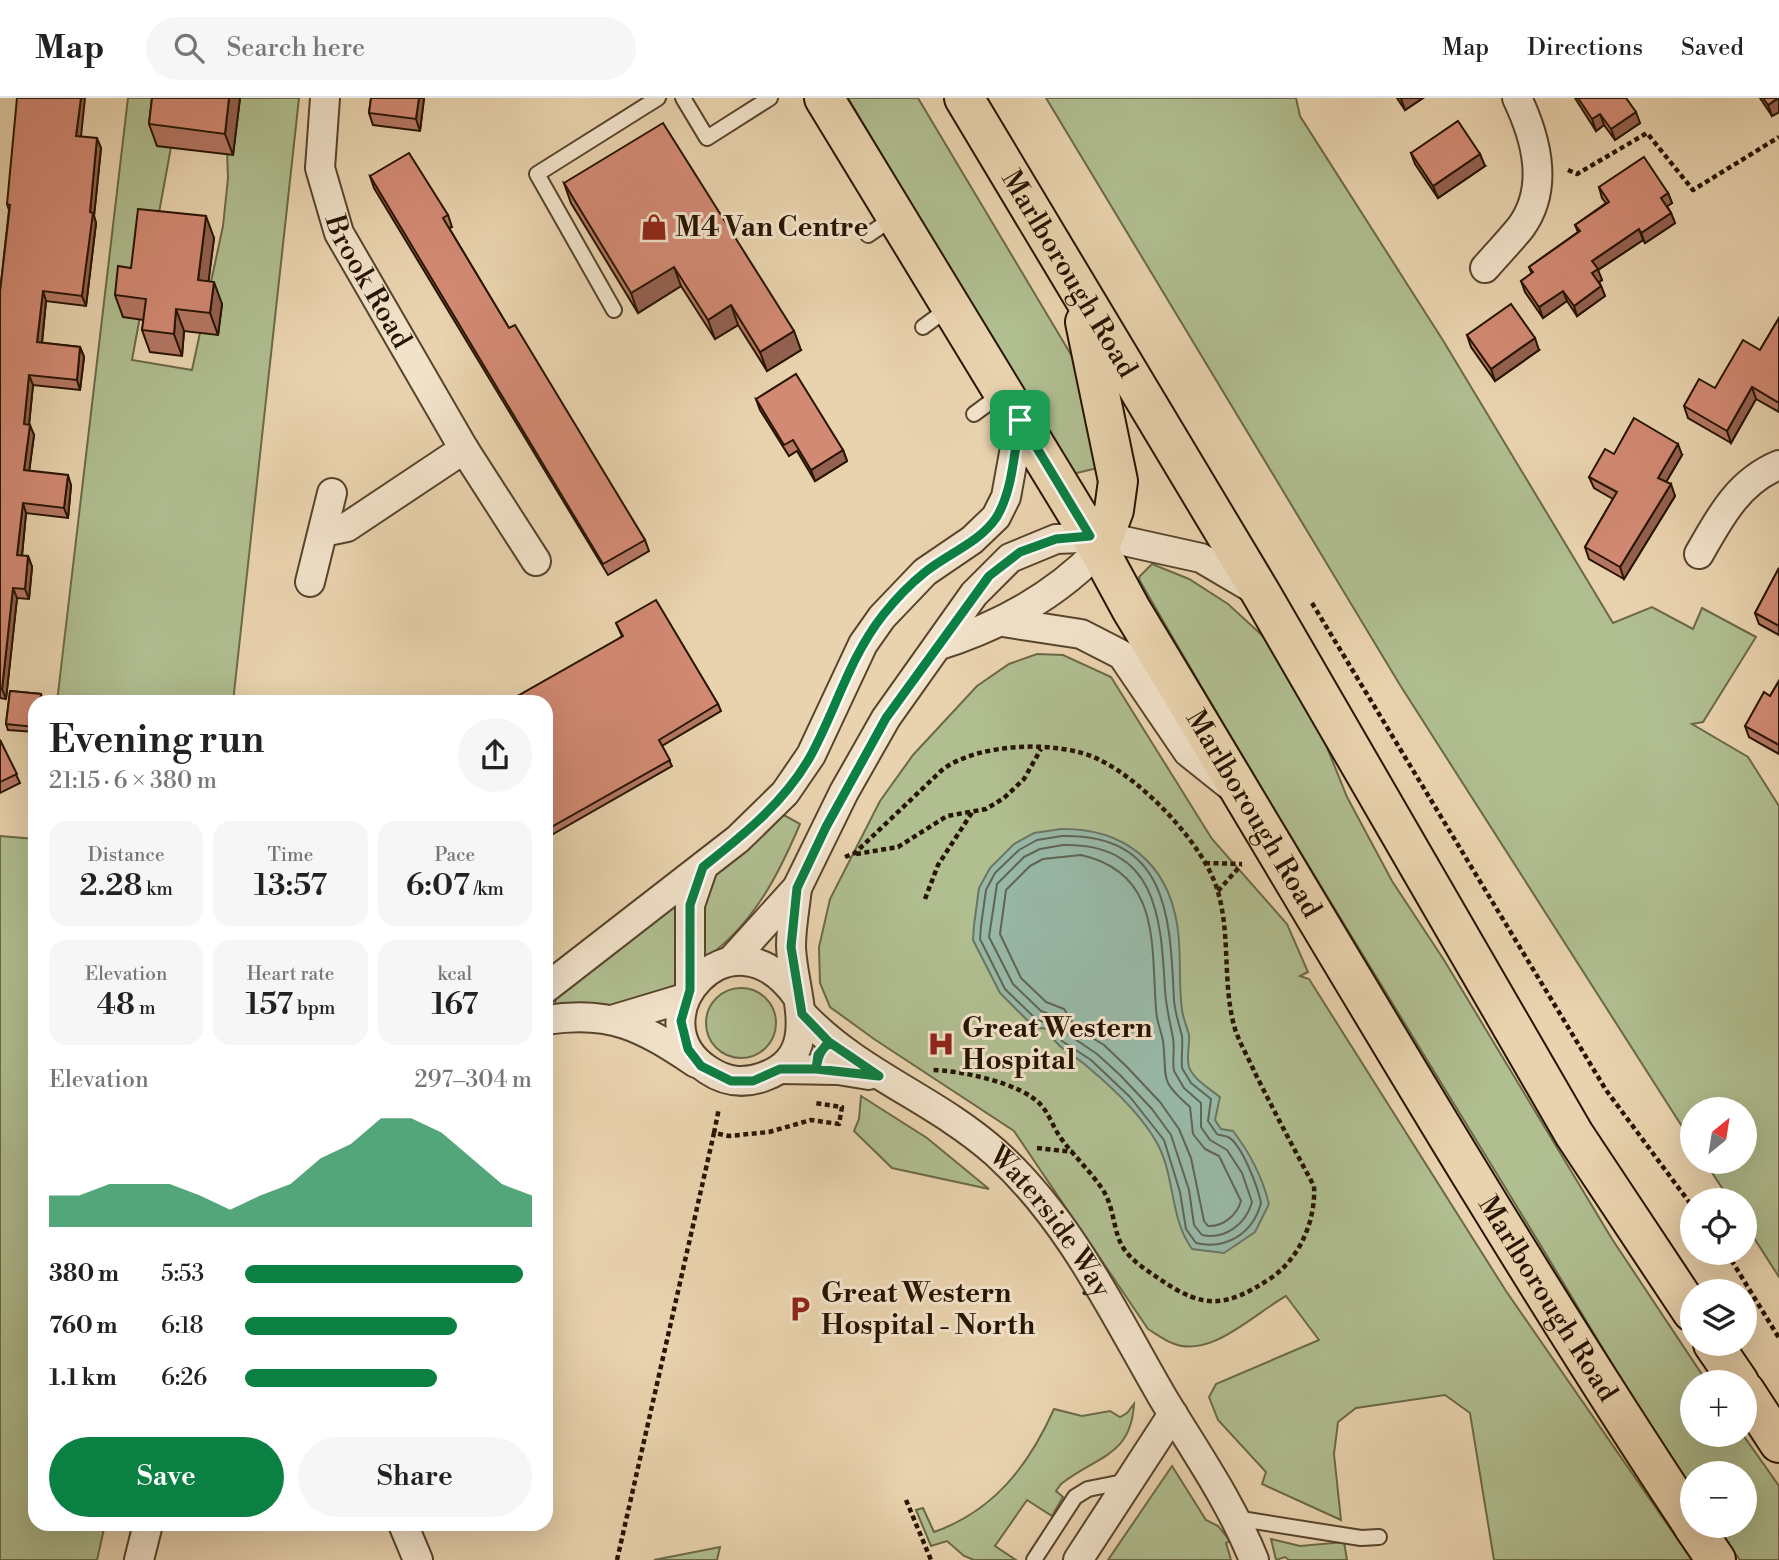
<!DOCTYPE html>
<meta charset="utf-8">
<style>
body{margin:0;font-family:"Libre Bodoni",serif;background:#f6f6f6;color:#222;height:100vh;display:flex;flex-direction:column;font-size:26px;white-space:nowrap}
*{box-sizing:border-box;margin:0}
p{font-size:23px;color:#767676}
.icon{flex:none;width:38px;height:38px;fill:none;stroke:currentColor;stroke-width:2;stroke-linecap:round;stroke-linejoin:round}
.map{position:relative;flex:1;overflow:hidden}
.details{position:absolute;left:28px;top:597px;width:525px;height:836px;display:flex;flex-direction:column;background:#fff;border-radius:21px;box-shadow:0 7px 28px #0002}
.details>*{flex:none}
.needle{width:46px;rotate:30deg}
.tools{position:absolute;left:1680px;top:999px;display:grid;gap:14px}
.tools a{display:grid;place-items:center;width:77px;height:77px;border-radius:50%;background:#fff;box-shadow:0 7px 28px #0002;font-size:35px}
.pin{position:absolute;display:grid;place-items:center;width:60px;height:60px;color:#fff;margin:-30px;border-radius:14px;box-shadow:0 4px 10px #0006}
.round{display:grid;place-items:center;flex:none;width:74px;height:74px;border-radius:37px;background:#f6f6f6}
.summary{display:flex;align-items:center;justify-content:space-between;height:119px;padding:0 21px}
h1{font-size:38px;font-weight:600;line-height:52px}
.figures{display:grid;grid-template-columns:repeat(3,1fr);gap:10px;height:119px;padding:7px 21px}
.figures div{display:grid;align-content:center;border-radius:18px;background:#f6f6f6;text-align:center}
.figures b{font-size:30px;font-weight:600}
.figures small{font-size:19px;font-weight:400}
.figures p{font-size:19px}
.chart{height:196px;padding:14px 21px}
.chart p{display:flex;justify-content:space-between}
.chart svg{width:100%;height:126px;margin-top:7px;fill:#0b8043;opacity:.7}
.cta{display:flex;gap:14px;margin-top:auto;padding:14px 21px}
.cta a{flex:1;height:80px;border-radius:42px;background:#0b8043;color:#fff;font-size:28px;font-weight:600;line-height:80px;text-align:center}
.cta a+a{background:#f6f6f6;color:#222}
ul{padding:0 21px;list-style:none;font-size:23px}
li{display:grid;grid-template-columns:112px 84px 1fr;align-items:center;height:52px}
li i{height:18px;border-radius:9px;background:#0b8043}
header{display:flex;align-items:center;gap:42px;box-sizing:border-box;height:98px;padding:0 35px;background:#fff;border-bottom:2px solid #e0e0e0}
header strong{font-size:33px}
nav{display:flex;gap:38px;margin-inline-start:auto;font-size:24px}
.search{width:490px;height:63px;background:#f6f6f6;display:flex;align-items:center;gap:18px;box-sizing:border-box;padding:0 24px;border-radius:38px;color:#767676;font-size:26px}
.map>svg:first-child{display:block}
.green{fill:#b0be90;stroke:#6b6948;stroke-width:2}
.water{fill:#98b8a7;stroke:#6a7664;stroke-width:2}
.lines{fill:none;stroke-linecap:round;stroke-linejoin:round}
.shore{stroke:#5f6654;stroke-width:2}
.lane-casing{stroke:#57442c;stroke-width:18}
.street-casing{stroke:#57442c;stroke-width:32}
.primary-casing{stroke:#261400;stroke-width:42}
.path{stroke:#261400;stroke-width:4.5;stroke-dasharray:5 3.5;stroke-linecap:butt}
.lane{stroke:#f1e2ca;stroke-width:14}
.street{stroke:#f1e2ca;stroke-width:28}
.primary{stroke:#e9d3ae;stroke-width:38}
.wall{fill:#b57764;stroke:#261400;stroke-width:2}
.shaded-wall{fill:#946151;stroke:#261400;stroke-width:2}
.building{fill:#d38a74;stroke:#261400;stroke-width:2}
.route-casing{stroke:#fff;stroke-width:14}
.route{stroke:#0b8043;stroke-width:9}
.labels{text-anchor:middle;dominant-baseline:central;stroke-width:6;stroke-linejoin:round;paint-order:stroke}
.poi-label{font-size:28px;font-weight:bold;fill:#261400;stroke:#f1e2ca;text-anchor:start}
.street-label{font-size:28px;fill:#261400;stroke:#f1e2ca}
</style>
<header>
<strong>Map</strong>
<div class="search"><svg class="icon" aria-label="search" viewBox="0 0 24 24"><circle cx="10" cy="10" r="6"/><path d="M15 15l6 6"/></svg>Search here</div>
<nav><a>Map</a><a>Directions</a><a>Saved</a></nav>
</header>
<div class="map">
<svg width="1779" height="1462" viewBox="0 0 1779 1462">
<rect width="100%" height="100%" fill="#e9d3ae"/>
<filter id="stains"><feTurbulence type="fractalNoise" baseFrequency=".00286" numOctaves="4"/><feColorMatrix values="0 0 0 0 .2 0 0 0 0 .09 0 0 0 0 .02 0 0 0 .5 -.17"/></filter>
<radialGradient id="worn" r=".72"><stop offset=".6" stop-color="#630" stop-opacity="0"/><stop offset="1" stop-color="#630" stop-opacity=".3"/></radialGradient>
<g class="green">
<path d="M128,0H180L132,262L192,272L223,128L228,80L225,0H299L233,604H57Z"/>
<path d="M848,0H918L1073,260L1084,283L1098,370L1072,376Z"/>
<path d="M1046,0H1296L1300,18L1444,244L1613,525L1652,509L1693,531L1702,510L1756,539L1703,624L1692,626L1748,659L1779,708V1179L1745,1126V1102H1730L1705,1064H1745V1012H1692V1044L1400,587Z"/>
<path d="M1152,466L1189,481L1228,506L1265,540L1322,637L1347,699L1392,783L1444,862L1612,1141L1707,1284H1692V1337H1743L1779,1388V1462H1740L1715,1428H1745V1376H1692V1395C1641,1315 1593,1234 1544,1153C1408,930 1270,709 1140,483L1139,479Z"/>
<path d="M1037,556L1063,557L1111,579L1212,741L1287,826L1308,874L1300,878L1309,881L1506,1193L1692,1462H1494L1470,1315L1445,1297L1356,1310L1338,1324L1334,1356L1341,1422L1262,1386L1266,1374L1218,1322L1209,1299L1216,1286L1319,1242L1286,1198C1255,1215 1210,1262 1172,1245C1164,1242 1156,1236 1148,1231L1014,1033L874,941L830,909L820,885L819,849L830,801L880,703L913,657L977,588L1009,566Z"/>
<path d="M780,715L800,726C778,778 754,824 709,858H703L700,810L710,778Z"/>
<path d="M0,738L35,741V1426H105L97,1462H0Z"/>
<path d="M675,807L677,809L676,887L619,907H555L556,899Z"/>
<circle cx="741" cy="925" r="35"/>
<path d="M861,998L927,1040L989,1091L892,1070L854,1033L859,1021Z"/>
<path d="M1134,1306C1131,1359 1096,1358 1061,1386L1056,1393L1063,1399L1052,1418L1027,1402L995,1448L1016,1462H974L964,1458L947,1443L931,1448L916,1412L923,1410L934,1434C994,1413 1029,1367 1054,1311L1082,1318L1110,1313L1120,1319L1127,1315Z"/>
<path d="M1172,1368L1206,1422L1218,1428L1230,1443L1226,1445L1231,1462H1108Z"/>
<path d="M1271,1441L1300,1448L1344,1444L1347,1462H1289L1285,1459L1276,1462Z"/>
<path d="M720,1449L717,1462H654Z"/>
</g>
<path class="water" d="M1061,731C1123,730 1167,764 1177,826C1182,854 1178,883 1182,912C1183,920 1187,929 1189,937C1190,947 1186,960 1189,969C1194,982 1210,991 1220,999L1215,1022L1221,1031L1233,1033C1250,1055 1262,1078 1269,1106L1255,1134L1224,1155L1192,1151C1169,1119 1176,1080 1157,1045C1141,1016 1114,991 1089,970C1071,954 1059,953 1047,931L1034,929L1000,895L973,842L974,827L979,790L990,770L1014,746L1034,735Z"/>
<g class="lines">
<g class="shore">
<path d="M1062,738C1169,736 1170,820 1174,902C1175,915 1179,926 1182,938C1183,949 1181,960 1182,970L1191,985L1211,1001L1208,1023L1217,1036C1220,1038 1224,1037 1228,1039C1242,1046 1258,1090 1261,1105C1253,1135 1227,1152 1196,1145L1186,1131L1180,1094L1164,1042L1130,999L1091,962L1062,943L1051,926L1037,922L1005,891L980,841L981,828L986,792L995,775L1019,752L1037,742Z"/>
<path d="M1063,747C1157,745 1161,819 1165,892C1166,909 1170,924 1173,940C1175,951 1172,962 1174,973L1184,990L1201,1005V1029L1210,1042L1227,1052L1242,1075L1252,1104C1246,1126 1225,1142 1202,1137L1194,1127L1189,1092L1171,1037L1152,1011L1120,977L1097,956L1069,937L1057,919L1041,913L1013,886L989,839L997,786L1024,759L1040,751Z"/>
<path d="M1081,757C1161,775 1151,846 1156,911C1156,922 1161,932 1163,943C1168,981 1157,980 1190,1009L1193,1036L1205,1051L1219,1058L1241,1103C1237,1117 1223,1129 1208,1128L1204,1123L1191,1060L1179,1031L1160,1004L1127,969L1104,947L1076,930L1064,911L1046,904L1021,880L1000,836L1006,792L1030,768L1043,761Z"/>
</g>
<defs>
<g id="lane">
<path d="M683,0L707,40L770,0"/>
<path d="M868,137L893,120"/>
<path d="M614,212L537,76L658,0"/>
<path d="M923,229L950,209"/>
<path d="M974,316L1001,296"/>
<path d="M1235,1420L1361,1440L1379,1439"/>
<path d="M1034,1462L1075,1399L1088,1391L1128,1383"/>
</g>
<g id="street">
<path id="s1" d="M325,0L320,70L339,135L464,351L536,463"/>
<path d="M1485,170C1497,156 1510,143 1521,129C1550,89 1536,40 1517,0"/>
<path d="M323,434L347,429L464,351"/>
<path d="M1699,456C1720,419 1738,384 1779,367"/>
<path d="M310,484L332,395"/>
<path d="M1003,524L1081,536L1122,557L1188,654L1228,686"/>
<path d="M940,547C1000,528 1055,498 1099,452"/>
<path d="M797,790C795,809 791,829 791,848C792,894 825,957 763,979C743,986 726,984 708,972C632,923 730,804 797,898"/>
<path d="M731,863L797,790L844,694L886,620L974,496L1010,460L1056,441L1106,439L1201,460L1257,493"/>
<path d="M546,890L738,741L785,695L811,657L863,546L882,519L925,474L972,442L996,419L1006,399L1020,322"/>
<path d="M690,892V807L703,769"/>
<path id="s2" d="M802,916C860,977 934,1000 996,1055C1070,1122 1113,1214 1163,1300C1195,1353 1231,1404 1254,1462"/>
<path d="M615,921L685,900"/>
<path d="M546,922C612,912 642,929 696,965"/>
<path d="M780,971L838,972L869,977"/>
<path d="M403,1426L418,1462"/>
<path d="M139,1462L148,1426"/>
<path d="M1078,1462L1173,1316"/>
</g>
<g id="primary">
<path id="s3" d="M824,0L1099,452L1131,511C1316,817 1495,1128 1692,1426"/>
<path id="s4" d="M964,0L1262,497L1574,1036L1692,1214"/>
<path d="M1085,224L1118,383L1114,412L1099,452"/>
<path d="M1713,1246L1739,1284"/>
<path d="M1745,1293L1779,1345"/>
<path d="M1693,1428L1716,1462"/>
</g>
</defs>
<use href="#lane" class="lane-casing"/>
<use href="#street" class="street-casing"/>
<use href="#primary" class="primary-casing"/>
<g class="path">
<path d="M1568,72L1577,76L1647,35L1693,92L1779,39"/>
<path d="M1312,505L1606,992L1692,1108"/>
<path d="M856,756L898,749L947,718L986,711L1004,700L1024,681L1041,651"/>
<path d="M845,759L855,755L942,672C977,645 1059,641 1100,662C1143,683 1205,747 1218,794C1231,839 1222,887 1235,931C1240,946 1249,961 1255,975C1274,1013 1294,1051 1314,1088C1316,1122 1300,1160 1271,1180C1227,1209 1205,1212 1161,1182C1148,1173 1133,1164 1124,1151C1113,1135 1115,1111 1103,1092C1091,1074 1076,1060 1063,1043C1054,1032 1050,1017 1041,1007C1022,985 959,972 931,972"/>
<path d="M1205,765L1242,766"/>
<path d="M1218,793L1241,767"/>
<path d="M925,801L938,767L973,713"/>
<path d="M714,1035L719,1010"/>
<path d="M1037,1050L1073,1054"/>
<path d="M1727,1155L1779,1240"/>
<path d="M906,1402L931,1462"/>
<path d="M617,1462L714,1035L729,1038L769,1034L811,1022L839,1026L842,1009L815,1005"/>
</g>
<use href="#lane" class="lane"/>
<use href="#street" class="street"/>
<use href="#primary" class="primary"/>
</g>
<g class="wall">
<path d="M152,0H240L233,57L157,48L149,26Z"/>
<path d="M371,0H424L420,33L373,27L369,15Z"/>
<path d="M1397,0H1423L1405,12Z"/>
<path d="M1575,0H1626L1640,25L1615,42L1604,27L1596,33Z"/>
<path d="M1760,0H1779V14L1772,18Z"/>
<path d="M81,38L101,50L94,118L96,125L86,208L46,203L42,245L80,249L84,259L80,292L33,287L29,327L34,337L29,373L71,387L68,420L26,415L22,458H28L32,469L29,501L17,500L6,601L0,600V194L9,112L7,106Z"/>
<path d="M1411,55L1485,68L1438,100L1415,66Z"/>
<path d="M370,78L448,117L452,129L449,130L509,230L645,442L649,453L608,477L374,90Z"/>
<path d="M564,85L801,252L767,273L738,227L715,241L681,188L638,215L571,105Z"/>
<path d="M1599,89L1668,95L1672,105L1667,108L1671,115L1675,125L1645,145L1643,142L1598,172L1602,182L1599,184L1601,188L1605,198L1577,218L1567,203L1543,220L1525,194L1521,183L1532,176L1529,169L1578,134L1575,127L1606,105L1602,100Z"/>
<path d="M214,140L208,184L222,206L218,237L184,233L182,258L150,254L142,232L144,222L123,219L115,197L131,170Z"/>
<path d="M1779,220V314L1756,301L1731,345L1688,320L1684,308L1715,290L1760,252Z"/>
<path d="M1467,237L1539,252L1495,283L1471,249Z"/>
<path d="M756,301L843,352L847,363L815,383L797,353L789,358L760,312Z"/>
<path d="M1614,356L1682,357L1666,384L1675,398L1624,481L1589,461L1585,449L1613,401L1594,390L1589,379Z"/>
<path d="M1779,470V537L1759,526L1755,515Z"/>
<path d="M616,525L718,606L721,613L662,648L672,668L546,740V604L622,538Z"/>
<path d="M1779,583V656L1749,639L1745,628L1770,598Z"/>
<path d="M10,593L41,596L43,604H35V634L8,632L6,626Z"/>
<path d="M0,642L20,685L0,695Z"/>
</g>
<g class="shaded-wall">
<path d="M81,0H85L80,48L76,38Z"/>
<path d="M229,0H240L233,57L225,36Z"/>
<path d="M419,0H424L420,33L416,21Z"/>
<path d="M1402,0H1423L1405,12L1401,1Z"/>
<path d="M1779,0V14L1772,18L1768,7Z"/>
<path d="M1636,14L1640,25L1615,42L1611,31Z"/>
<path d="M1600,16L1604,27L1596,33L1592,21Z"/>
<path d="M97,40L101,50L94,118L96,125L86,208L82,198Z"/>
<path d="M1480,56L1485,68L1438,100L1433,88Z"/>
<path d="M1668,95L1672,105L1664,110L1661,100Z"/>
<path d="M1671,115L1675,125L1645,145L1641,135Z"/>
<path d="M206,118L214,140L206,204L198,182Z"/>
<path d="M1639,131L1643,142L1598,172L1602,182L1596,186L1592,175V163Z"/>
<path d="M674,169L681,188L638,215L631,195Z"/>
<path d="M214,184L222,206L218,237L210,215Z"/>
<path d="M1601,188L1605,198L1577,218L1574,208Z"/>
<path d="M43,193L46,203L41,254L37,244Z"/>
<path d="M1563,193L1567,203L1543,220L1539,209Z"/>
<path d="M731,207L738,227L715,241L708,222Z"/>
<path d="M176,211L184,233L182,258L174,236Z"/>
<path d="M794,233L801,252L767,273L760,254Z"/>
<path d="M1535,240L1539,252L1495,283L1491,271Z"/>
<path d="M80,249L84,259L80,292L77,282Z"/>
<path d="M29,277L33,287L28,336L24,326Z"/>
<path d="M1752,289L1756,301L1731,345L1727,333Z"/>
<path d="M30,327L34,337L28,382L24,372Z"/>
<path d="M1678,346L1682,357L1662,391L1658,380Z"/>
<path d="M843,352L847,363L815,383L811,372Z"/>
<path d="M68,377L71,387L68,420L64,410Z"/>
<path d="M1671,386L1675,398L1624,481L1620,469Z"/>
<path d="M23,405L26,415L21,467L17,457Z"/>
<path d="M28,458L32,469L29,501L25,491Z"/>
<path d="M13,490L17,500L6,601L2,591Z"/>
</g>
<g class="building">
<path d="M17,0H81L76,38L97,40L90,114L93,115L82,198L43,193L37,244L80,249L77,282L29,277L24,326L30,327L24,372L68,377L64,410L23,405L17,457L28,458L25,491L13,490L2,591H0V194L10,107L7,106Z"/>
<path d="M152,0H229L225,36L149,26Z"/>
<path d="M371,0H419L416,21L369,15Z"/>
<path d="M1578,0H1626L1636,14L1611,31L1600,16L1592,21Z"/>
<path d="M1763,0H1778L1768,7Z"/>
<path d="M1458,23L1480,56L1433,88L1411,55Z"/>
<path d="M663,25L794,233L760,254L731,207L708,222L674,169L631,195L564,85Z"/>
<path d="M409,55L448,117L443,120L509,230L515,227L645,442L603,466L370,78Z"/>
<path d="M1644,59L1668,95L1661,100L1671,115L1641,135L1639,131L1592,163L1598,171L1592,175L1601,188L1574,208L1563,193L1539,209L1521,183L1533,174L1529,169L1580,133L1575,127L1609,104L1599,89Z"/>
<path d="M138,111L206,118L198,182L214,184L210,215L176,211L174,236L142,232L146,201L115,197L118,168L131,170Z"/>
<path d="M1511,206L1535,240L1491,271L1467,237Z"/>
<path d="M1779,220V305L1752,289L1727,333L1684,308L1699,281L1715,290L1743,242L1760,252Z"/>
<path d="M796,276L843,352L811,372L793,342L784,347L756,301Z"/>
<path d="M1634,320L1678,346L1658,380L1671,386L1620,469L1585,449L1617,394L1589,379L1605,351L1614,356Z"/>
<path d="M1779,470V528L1755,515Z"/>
<path d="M656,502L718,606L659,642L670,662L546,732V604H507L623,538L616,525Z"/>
<path d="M1779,583V647L1745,628L1764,594L1770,598Z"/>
<path d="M10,593L41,596L40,604H35V629L6,626Z"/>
<path d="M0,642L17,676L0,684Z"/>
</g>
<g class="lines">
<defs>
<path id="route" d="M1020,322L1090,438L1056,441L1020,454L989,478L886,620L826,729L797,790L791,849L802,916L829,944L818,957L816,971L879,978L829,944C820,953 818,959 816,971H780L753,983H731L701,968L688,951L681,923L690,892V807L703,769C743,737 784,705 810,659C836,612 849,560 883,517C895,502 909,487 924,475C947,456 979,445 996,420C1013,393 1014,353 1020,322"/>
</defs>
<use href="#route" class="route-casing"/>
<use href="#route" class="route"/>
</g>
<defs>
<symbol id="shop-bare" viewBox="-9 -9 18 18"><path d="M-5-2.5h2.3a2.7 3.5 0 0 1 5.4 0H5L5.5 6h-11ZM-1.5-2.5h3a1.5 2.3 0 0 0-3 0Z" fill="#8f2418" stroke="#f1e2ca" stroke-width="2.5" paint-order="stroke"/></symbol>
<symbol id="hospital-bare" viewBox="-9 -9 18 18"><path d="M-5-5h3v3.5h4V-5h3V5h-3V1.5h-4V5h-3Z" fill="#8f2418" stroke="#f1e2ca" stroke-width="2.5" paint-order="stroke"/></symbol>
<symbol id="parking-bare" viewBox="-9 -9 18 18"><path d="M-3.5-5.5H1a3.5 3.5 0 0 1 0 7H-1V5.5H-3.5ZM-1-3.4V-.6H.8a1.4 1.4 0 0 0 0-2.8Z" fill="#8f2418" stroke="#f1e2ca" stroke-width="2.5" paint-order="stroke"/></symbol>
</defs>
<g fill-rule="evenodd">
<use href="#shop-bare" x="635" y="110" width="38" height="38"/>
<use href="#hospital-bare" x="922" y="927" width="38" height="38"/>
<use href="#parking-bare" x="781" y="1192" width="38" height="38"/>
</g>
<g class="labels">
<g class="poi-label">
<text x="675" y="129">M4 Van Centre</text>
<text x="962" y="930">Great Western<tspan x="962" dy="32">Hospital</tspan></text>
<text x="821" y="1195">Great Western<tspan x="821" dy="32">Hospital - North</tspan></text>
</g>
<g class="street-label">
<text stroke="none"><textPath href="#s4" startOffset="205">Marlborough Road</textPath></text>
<text stroke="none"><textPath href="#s1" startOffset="194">Brook Road</textPath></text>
<text stroke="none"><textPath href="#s3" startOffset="835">Marlborough Road</textPath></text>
<text stroke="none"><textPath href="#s2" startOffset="327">Waterside Way</textPath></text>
<text stroke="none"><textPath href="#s3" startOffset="1402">Marlborough Road</textPath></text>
</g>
</g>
<rect width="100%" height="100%" filter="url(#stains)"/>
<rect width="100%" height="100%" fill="url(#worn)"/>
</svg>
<div class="tools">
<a><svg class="needle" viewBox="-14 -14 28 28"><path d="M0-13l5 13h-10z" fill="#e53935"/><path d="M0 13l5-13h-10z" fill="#767676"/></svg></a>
<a><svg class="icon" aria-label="locate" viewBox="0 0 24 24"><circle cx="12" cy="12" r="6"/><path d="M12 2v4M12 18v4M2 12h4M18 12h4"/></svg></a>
<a><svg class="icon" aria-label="layers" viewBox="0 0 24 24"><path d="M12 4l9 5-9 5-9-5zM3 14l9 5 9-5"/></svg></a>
<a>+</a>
<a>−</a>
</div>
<div class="pin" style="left:1020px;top:322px;background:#1e9e55"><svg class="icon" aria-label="arrive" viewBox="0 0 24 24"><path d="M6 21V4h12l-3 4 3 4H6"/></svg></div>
<section class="details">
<div class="summary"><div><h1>Evening run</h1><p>21:15 · 6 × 380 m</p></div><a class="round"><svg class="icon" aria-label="share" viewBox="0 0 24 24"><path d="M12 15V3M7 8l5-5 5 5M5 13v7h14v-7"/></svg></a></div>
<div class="figures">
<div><p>Distance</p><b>2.28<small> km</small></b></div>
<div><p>Time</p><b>13:57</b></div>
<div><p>Pace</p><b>6:07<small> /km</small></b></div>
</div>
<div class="figures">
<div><p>Elevation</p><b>48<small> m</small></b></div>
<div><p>Heart rate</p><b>157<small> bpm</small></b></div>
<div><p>kcal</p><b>167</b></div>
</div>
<div class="chart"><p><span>Elevation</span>297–304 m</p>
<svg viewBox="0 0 160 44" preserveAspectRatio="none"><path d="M0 44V33L10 33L20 29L30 29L40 29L50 33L60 38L70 33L80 29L90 20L100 15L110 6L120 6L130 11L140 20L150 29L160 33V44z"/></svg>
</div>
<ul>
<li><b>380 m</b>5:53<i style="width:97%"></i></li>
<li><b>760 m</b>6:18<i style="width:74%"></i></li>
<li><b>1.1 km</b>6:26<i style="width:67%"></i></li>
</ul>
<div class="cta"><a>Save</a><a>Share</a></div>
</section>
</div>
